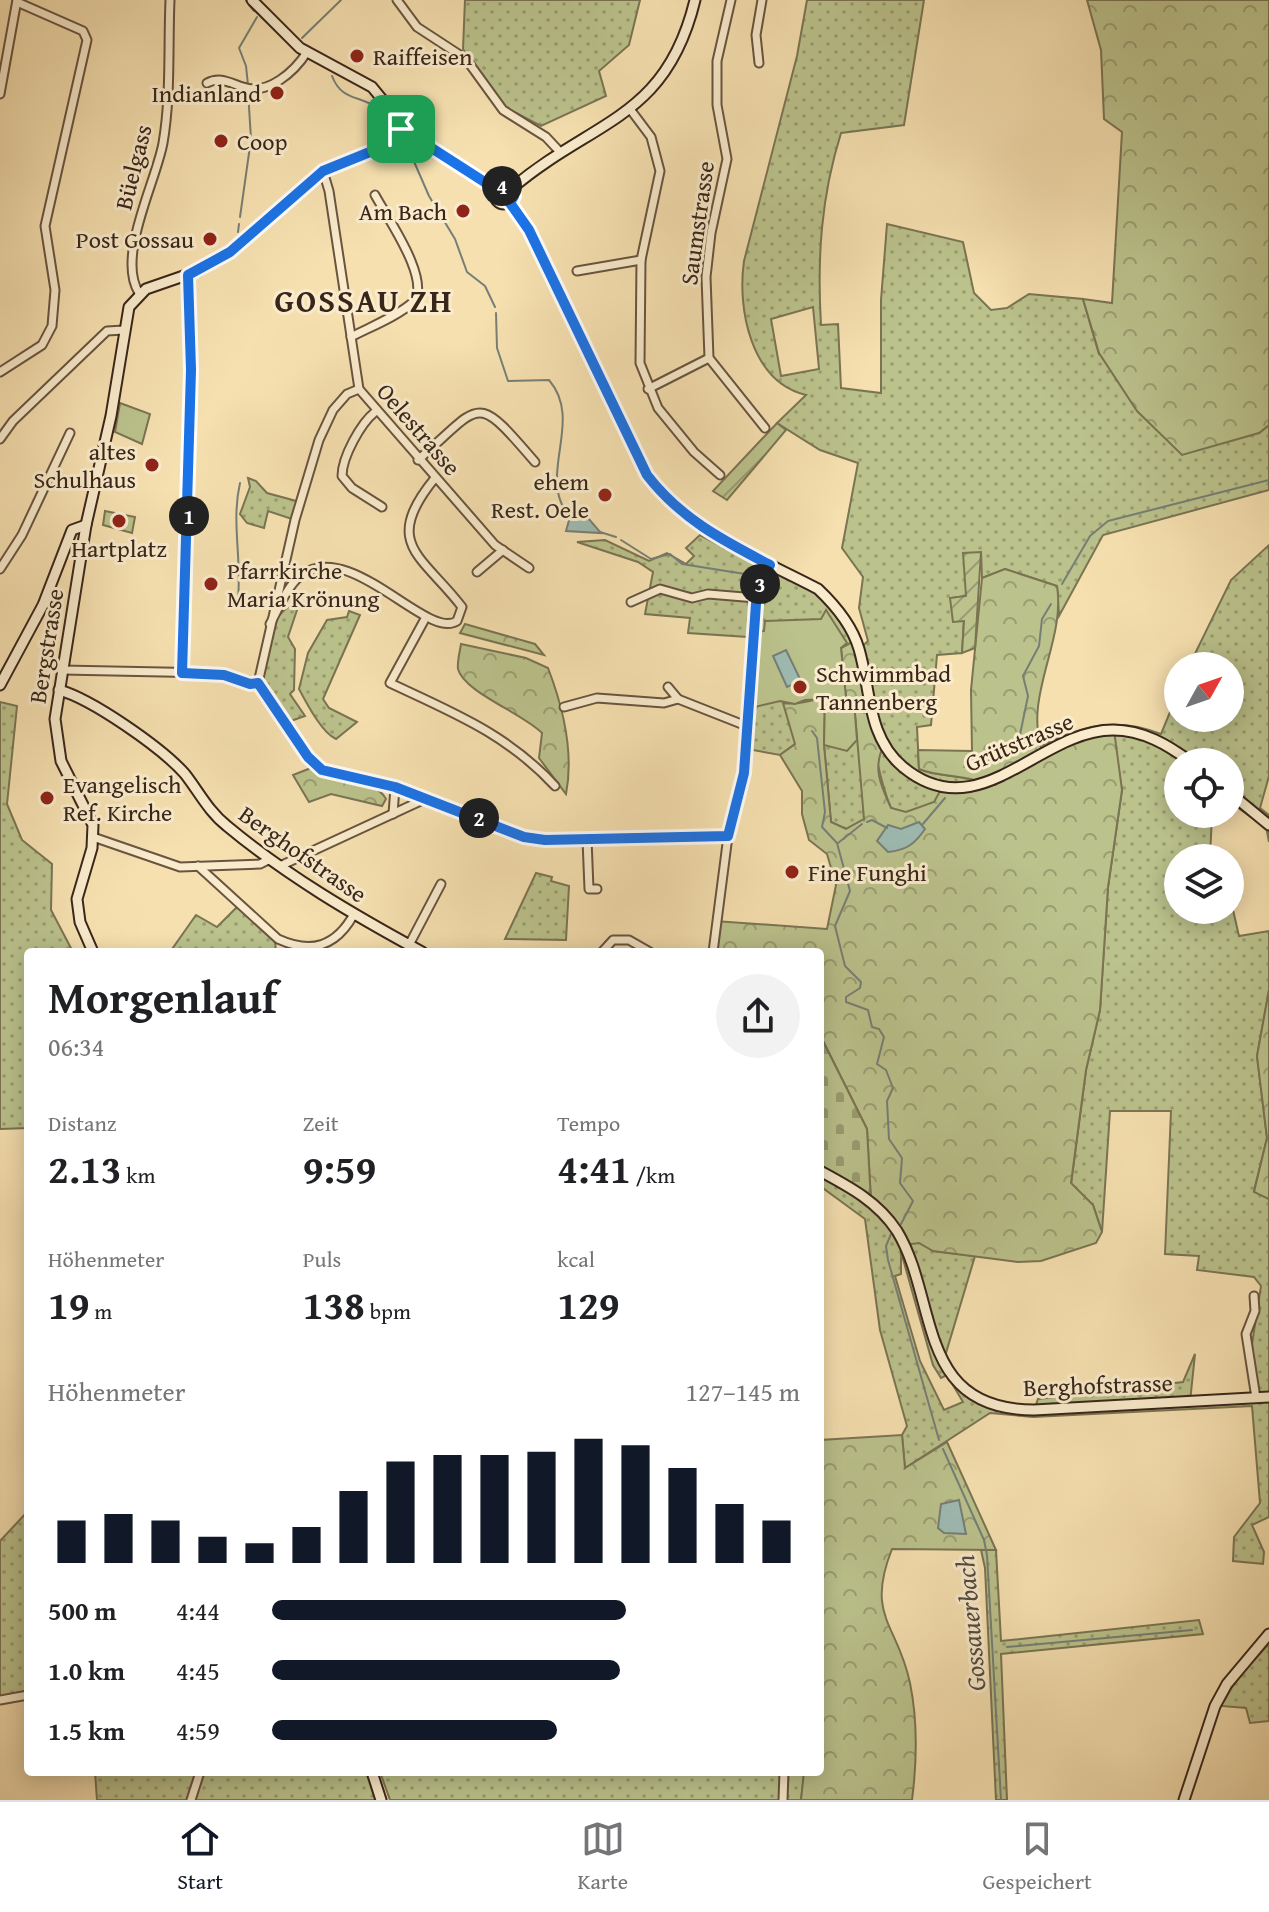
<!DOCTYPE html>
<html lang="de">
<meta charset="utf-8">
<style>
body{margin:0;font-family:"Gentium Book Plus",serif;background:#f2f2f2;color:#202124;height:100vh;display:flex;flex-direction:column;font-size:30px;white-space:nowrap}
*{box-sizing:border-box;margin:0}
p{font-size:26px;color:#757577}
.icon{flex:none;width:44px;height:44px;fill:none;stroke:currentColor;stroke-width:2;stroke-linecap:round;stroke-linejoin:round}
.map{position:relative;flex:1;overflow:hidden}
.side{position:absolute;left:24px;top:948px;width:800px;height:828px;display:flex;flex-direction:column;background:#fff;border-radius:8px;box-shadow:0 4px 20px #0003}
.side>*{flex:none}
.needle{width:52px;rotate:50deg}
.controls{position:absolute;left:1164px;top:652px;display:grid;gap:16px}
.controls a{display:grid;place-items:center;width:80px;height:80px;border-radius:50%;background:#fff;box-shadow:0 4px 20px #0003;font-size:40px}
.pin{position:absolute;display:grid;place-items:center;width:68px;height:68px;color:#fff;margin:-34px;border-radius:16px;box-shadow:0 4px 12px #0006}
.km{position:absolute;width:40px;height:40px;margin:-20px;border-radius:50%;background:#222;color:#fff;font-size:22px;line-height:40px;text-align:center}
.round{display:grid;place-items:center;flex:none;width:84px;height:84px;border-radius:42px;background:#f2f2f2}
.head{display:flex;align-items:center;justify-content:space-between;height:136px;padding:0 24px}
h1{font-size:44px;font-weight:800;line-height:60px}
.stats{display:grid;grid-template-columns:repeat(3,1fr);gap:12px;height:136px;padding:8px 24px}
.stats div{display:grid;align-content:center}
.stats b{font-size:40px;font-weight:800}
.stats small{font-size:22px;font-weight:400}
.stats p{font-size:22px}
.chart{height:224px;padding:16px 24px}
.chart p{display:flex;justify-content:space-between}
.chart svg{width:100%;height:144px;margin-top:8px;stroke:#111827;stroke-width:6}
ul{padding:0 24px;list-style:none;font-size:26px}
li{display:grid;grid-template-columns:128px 96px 1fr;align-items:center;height:60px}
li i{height:20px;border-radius:10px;background:#111827}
.tabs{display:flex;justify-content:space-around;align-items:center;height:112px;border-top:2px solid #e0e0e0;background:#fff;font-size:22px;color:#757577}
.tabs a{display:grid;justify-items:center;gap:4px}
.tabs .active{color:#111827}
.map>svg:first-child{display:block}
.grass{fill:url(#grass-dots);stroke:#7a7453;stroke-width:2;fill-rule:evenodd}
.forest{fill:url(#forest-crowns);stroke:#7a7453;stroke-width:2}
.cemetery{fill:url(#cemetery-stones);stroke:#7a7453;stroke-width:2}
.garden{fill:url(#garden-furrows);stroke:#7a7453;stroke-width:2}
.pitch{fill:#bbc28c;stroke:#7a7453;stroke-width:2}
.water{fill:#9ebbb3;stroke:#767f76;stroke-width:2}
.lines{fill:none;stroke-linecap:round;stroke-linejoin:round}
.stream{stroke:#767f76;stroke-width:2}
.street-casing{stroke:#685440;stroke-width:11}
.secondary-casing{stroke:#39261a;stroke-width:13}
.street{stroke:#f9ebcc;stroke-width:7}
.secondary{stroke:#f9ebcc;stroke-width:9}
.route-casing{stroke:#fff;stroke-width:16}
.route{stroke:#1a73e8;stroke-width:10}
.poi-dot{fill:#8f2418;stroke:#f9ebcc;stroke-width:3}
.labels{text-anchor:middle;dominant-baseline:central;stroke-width:6;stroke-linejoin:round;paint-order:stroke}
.poi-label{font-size:24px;fill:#39261a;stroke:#f9ebcc;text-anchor:start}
.street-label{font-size:24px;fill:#39261a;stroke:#f9ebcc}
.water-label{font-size:26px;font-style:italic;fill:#524b40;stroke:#f9ebcc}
.district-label{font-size:32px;font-weight:bold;letter-spacing:2px;fill:#39261a;stroke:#f9ebcc}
</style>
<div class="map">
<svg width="1269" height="1800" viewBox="0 0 1269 1800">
<defs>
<pattern id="grass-dots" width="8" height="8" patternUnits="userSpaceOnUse" patternTransform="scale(2)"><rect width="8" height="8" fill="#bbc28c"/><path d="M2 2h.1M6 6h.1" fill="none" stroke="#999d72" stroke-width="1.8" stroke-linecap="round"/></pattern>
<pattern id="forest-crowns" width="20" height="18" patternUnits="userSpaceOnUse" patternTransform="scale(2)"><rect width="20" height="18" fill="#bbc28c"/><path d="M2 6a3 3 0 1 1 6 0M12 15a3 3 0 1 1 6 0" fill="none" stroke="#999d72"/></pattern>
<pattern id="cemetery-stones" width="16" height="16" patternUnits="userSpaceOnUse" patternTransform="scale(2)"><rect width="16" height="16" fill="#bbc28c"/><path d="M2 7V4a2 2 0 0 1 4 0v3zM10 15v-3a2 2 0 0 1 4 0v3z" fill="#999d72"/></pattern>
<pattern id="garden-furrows" width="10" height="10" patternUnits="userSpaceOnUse" patternTransform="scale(2)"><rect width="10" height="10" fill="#bbc28c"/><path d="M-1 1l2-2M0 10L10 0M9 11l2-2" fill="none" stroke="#999d72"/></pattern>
</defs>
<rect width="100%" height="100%" fill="#f6e0b0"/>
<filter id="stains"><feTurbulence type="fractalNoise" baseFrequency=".0025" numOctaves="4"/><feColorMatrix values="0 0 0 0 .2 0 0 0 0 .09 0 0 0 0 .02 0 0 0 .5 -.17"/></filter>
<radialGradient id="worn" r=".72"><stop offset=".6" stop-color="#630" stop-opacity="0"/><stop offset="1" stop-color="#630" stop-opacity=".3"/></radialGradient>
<g class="grass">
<path d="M465,0H640L629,45L599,71L606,96L541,126L503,106L463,49Z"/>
<path d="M807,0H924L904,125L841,133C821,197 817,258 821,325L838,324L841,388L881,393V300L887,224L963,242L974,293L991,310L1007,308L1029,294L1083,299L1099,354L1259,433L1269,425V490L1103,535L1059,616L1057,586L1005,569L982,578L981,552L966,596L951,598L964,620L962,653L937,655L931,725L917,727L919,769C941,778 964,774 984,784L906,813L891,808C873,766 868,697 859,649L868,641L859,608L863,577L842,548L858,463L820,450L777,423L806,395C751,382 737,309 744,261L797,56ZM813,307L819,369L781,376L771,319Z"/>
<path d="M248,478L256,481L267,493L300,502L295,520L268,511L264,528L247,523L240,514L250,487Z"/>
<path d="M700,535L767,570L770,565L818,589L852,631L864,819L846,829L831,822L824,745L805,700L793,705L795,744L780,755L747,749L754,642L748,637L688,633L690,618L645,614L653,572L638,562L577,542L605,540L649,561L667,553L686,564L694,556L686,548Z"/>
<path d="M1269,545V776L1260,808L1269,815V842L1265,821L1251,817L1230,802V762H1178V814H1212L1210,858H1178V910H1230V897L1239,936L1269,931V990L1257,1056L1267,1138L1254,1191L1269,1199V1517L1252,1525L1264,1552L1263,1564L1233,1561L1234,1537L1260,1503L1252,1406L1033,1417L990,1413L905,1468L902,1435L907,1426L880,1330L865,1219L820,1186V1171L862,1194L933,1251L975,1256L943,1363C971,1396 993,1401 1034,1410L1038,1399L1183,1382L1195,1354L1190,1402L1256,1398L1250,1357L1261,1286L1254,1277L1197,1270L1199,1256L1165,1254L1171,1111H1110L1102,1232L1093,1205L1071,1184L1086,1070L1100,1010L1108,887L1122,790L1114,740L1043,754L1040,746C1082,726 1116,716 1161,734L1178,693V718H1230V666H1189L1231,580ZM901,1252L933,1365L941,1378L947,1375L963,1402L944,1410L920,1361L895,1276L901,1274Z"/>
<path d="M293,604L298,607L288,637L295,649L294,690L290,694L305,716L285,723L258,683C264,653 264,621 293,604Z"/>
<path d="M349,611L360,615L323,699L329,708L357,722L336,739C322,733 307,704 299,689L308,653L327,620L347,617Z"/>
<path d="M0,702L17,706L7,804L22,840L52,864L51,910L73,952H28V1128L0,1129Z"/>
<path d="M536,873L552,877L551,881L569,886L566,940L505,939Z"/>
<path d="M239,905L275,940L276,952H170L196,915L217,927Z"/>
<path d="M28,1511V1695L0,1700V1541Z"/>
<path d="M981,1550H996L1001,1641L1199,1620L1203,1634L1001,1654L1007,1800H996L985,1568Z"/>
<path d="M1269,1644V1721L1250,1723L1246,1708L1221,1706L1238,1677Z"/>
<path d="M95,1772H372L381,1800H97Z"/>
<path d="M380,1772H804V1775L801,1800H390Z"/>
</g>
<g class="forest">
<path d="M1087,0H1269V425L1259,433L1182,455L1137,411L1099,353L1083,299L1112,303L1122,132L1104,119L1101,50Z"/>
<path d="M1005,569L1057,586C1066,643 1022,696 1043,754L1070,740L1114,730L1122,790L1108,887L1100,1010L1086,1070L1071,1183L1093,1205L1102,1232L1096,1243L1041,1261L1018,1262L933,1251L919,1243L904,1245L871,1201L867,1129L820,1035V952H713L715,921L827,929L836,885L827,854L809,840L802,814V791L780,755L795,744L783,703C796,706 811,699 825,699L824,745L831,822L846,829L864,819L854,702L846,697L841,648L856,640L884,745C872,768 881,786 891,808L906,812L934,802L943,786L983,783C965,774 941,778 919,769L918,750L972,751L971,690L982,578Z"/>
<path d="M465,624L535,644L544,655L460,633Z"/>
<path d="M461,644L526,658L548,668C563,707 574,753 566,794L539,758L542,733C522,713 464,692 458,669C457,662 460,651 461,644Z"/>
<path d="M311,768C331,782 375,777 386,799L382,806L331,794L309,802L293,775Z"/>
<path d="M1269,990V1199L1254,1192L1267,1138L1257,1056Z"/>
<path d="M902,1435L905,1468L947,1442L996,1550L892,1549C865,1617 898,1624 910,1683C918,1722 917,1761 912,1800H801L804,1772H820V1440Z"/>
</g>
<path class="cemetery" d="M820,1035L867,1129L871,1201L820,1171Z"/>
<g class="garden">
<path d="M777,423L786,430L727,500L713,491Z"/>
<path d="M981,552L975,648L962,653L964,621L953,622L950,598L966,596L963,553Z"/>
</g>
<g class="pitch">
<path d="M120,403L150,414L142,444L115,432Z"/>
<path d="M105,511L135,517L132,533L103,525Z"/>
<path d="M826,610L847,643L841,648L846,697L854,702L857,740L847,751L824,745L825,699L805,700L795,704L780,701L755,707L758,632L764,631L765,621L821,619Z"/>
</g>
<g class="water">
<path d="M580,511L583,512L601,533L566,531L571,513Z"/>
<path d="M786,650L801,681L787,687L773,656Z"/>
<path d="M919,822L925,829C914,845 906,850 888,852L877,841L888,825L901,829Z"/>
<path d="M959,1500L966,1534L944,1533L938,1528L941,1504Z"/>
</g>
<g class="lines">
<g class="stream">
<path d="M246,0L247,2"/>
<path d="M249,5L254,11"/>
<path d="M302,38L341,0"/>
<path d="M332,76C345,110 373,87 393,129"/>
<path d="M248,85L246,66L239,48L257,17"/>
<path d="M412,157L429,196L455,239L467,272L485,286L495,307"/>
<path d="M240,217L251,139L248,91"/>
<path d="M238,232L239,224"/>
<path d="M496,313L497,348L508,381L549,380C585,422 535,477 570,517"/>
<path d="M600,532L616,537"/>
<path d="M621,540L651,559L670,554L682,564L745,574L751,578"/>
<path d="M1062,584L1090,536L1108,521L1269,480"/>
<path d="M238,598C242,559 231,522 240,483"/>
<path d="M812,731L817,738L825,812L822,827L837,843L850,891L835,926L845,966L861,982L860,988L846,997V1002L868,1010L872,1027L879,1029L884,1037L877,1064L886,1070L893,1088L887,1101L889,1139L902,1158L900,1183L913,1201L901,1224"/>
<path d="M988,761L1017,749L1028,696L1023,676L1039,646L1042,619L1051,604"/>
<path d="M867,822L872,820L887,828"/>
<path d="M922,825L945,798"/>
<path d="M838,843L862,824"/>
<path d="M891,1234L886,1246L888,1260L939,1440"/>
<path d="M943,1449L984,1540L987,1555L1001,1800"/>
<path d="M1007,1647L1192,1630"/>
</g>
<defs>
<g id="street">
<path d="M397,0L417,27L466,59L503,110L546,137L560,152"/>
<path d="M731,0L717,61V105L727,159L711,233L706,277L709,358L765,428"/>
<path d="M759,63L756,35L762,0"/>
<path d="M207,83C220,76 230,83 243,87C268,96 295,71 307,52"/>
<path d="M0,94L17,0"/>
<path d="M630,109L651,137L660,171L641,260L640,363L658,408L694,452L720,475"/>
<path d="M323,171L329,191L359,389L495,545L529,568"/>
<path d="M577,271L641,260"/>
<path d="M139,293C116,257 156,182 163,143C171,97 168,47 170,0"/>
<path d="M351,337C370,327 396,317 412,303C434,283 386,216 375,195"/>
<path d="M0,372L42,345L52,326L55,290L45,226L87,40L83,31L17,2"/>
<path d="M648,389L709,358"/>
<path d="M375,412C361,423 342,457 342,476L352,488L382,507"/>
<path d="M0,439L13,421L107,331L124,330"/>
<path d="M418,460C483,403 474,391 535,462"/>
<path d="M0,569L22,535L70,433"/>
<path d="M477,572L503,550"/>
<path d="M631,602L660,589L692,598L708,594L756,598"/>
<path d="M426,617L390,683C454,713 507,734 555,786"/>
<path d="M270,624C279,608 286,588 300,576C350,537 427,641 457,621L462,607C422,555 381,544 435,478"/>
<path d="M62,670L213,673L258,683"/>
<path d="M182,673L191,370L188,275"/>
<path d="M258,683L308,757L322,770L395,787L524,837L545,840L728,836"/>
<path d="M258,683L295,520L319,440L333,410L347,394L359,389"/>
<path d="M668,687L678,699"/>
<path d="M564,707L597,698L664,703L678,699L749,727"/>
<path d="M393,814L395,787"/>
<path d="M93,837L180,867L260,864L270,859"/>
<path d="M587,839L589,889H597"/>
<path d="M198,866L278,939C311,954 336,947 354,914"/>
<path d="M280,866L427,798"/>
<path d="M409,945L441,884"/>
<path d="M602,952L613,940H629L650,952"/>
<path d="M713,952L728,836L744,773L757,590L770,565"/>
<path d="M1254,1296L1255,1311L1246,1334L1256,1398"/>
<path d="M0,1700L28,1695"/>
<path d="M191,1800L200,1772"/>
<path d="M783,1800L784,1772"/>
</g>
<g id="secondary">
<path d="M252,0L300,48L372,87L404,126"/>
<circle cx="408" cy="135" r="9"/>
<path d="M416,138L497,190"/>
<circle cx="504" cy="195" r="9"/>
<path d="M511,189C593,119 666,120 695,0"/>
<path d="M510,203L529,230L647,475C691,533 755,556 818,589C836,606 852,625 859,649C871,690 867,737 903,767C979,830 1039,730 1113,730C1143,730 1168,745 1191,762"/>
<path d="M0,685L43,605L72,530L86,525"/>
<path d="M59,690C92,699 162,748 185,774C199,792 209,812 227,826C287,876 354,915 422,952"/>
<path d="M1230,793L1269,825"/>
<path d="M93,952L80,922L77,899L92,848L93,825L61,761L55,719L86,525L111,416L129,307L146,289L198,271L230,252L323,171L400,139"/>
<path d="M820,1171C850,1187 878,1202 897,1231C939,1300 915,1410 1034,1410L1269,1397"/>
<path d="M372,1772L381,1800"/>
<path d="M1184,1800L1215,1706L1227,1684L1269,1634"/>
</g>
</defs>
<use href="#street" class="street-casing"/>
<use href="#secondary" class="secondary-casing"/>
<use href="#street" class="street"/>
<use href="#secondary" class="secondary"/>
</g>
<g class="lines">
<defs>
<path id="route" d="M407,126L415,129L416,138L497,190L503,186L511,189L514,196L510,203L529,230L647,475C680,518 722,540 770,565L757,590L744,773L728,836L545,840L524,837L395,787L322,770L308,757L258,683L250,684L224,675L182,673L191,370L188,275L230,252L323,171L397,141L401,129Z"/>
</defs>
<use href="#route" class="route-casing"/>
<use href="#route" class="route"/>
</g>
<g class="poi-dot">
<circle cx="357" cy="56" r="8"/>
<circle cx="277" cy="93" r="8"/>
<circle cx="221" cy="141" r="8"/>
<circle cx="463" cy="211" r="8"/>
<circle cx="210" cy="239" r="8"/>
<circle cx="152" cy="465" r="8"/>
<circle cx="605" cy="495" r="8"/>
<circle cx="119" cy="521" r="8"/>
<circle cx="211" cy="584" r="8"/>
<circle cx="800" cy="687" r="8"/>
<circle cx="47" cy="798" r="8"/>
<circle cx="792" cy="872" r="8"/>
</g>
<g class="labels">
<g class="poi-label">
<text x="373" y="56">Raiffeisen</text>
<text x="261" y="93" text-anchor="end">Indianland</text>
<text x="237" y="141">Coop</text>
<text x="447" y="211" text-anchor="end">Am Bach</text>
<text x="194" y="239" text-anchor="end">Post Gossau</text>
<text x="136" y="451" text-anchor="end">altes<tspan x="136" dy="28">Schulhaus</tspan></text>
<text x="589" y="481" text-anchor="end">ehem<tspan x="589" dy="28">Rest. Oele</tspan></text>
<text x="119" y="548" text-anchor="middle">Hartplatz</text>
<text x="227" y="570">Pfarrkirche<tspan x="227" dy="28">Maria Krönung</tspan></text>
<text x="816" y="673">Schwimmbad<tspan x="816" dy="28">Tannenberg</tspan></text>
<text x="63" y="784">Evangelisch<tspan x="63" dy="28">Ref. Kirche</tspan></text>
<text x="808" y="872">Fine Funghi</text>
</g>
<g class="street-label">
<text transform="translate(133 167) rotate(-76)">Büelgass</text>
<text transform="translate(697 223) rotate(-82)">Saumstrasse</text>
<text transform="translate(419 429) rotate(49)">Oelestrasse</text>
<text transform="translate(46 646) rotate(-81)">Bergstrasse</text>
<text transform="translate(1019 742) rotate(-23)">Grütstrasse</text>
<text transform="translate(303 854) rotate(35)">Berghofstrasse</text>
<text transform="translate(1098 1385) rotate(-2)">Berghofstrasse</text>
</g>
<g class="water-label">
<text transform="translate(970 1623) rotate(-95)">Gossauerbach</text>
</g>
<g class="district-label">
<text x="364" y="300">GOSSAU ZH</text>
</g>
</g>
<rect width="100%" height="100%" filter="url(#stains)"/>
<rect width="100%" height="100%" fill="url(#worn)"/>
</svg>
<div class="controls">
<a><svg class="needle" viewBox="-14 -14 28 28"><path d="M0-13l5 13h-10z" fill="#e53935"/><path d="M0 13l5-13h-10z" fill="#757577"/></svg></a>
<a><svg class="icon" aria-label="locate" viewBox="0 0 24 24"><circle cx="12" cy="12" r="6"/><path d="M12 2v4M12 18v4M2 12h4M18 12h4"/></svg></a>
<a><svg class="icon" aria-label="layers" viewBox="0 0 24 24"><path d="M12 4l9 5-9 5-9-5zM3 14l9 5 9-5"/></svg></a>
</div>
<div class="pin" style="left:401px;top:129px;background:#1e9e55"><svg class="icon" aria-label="arrive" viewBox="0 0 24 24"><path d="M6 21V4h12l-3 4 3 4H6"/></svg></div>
<b class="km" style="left:189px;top:516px">1</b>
<b class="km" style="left:479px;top:818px">2</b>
<b class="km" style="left:760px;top:584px">3</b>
<b class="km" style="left:502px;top:186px">4</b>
<section class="side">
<div class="head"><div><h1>Morgenlauf</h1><p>06:34</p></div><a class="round"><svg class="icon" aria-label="share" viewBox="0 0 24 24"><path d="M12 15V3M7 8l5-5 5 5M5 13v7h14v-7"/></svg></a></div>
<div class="stats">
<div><p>Distanz</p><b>2.13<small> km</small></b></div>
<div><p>Zeit</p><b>9:59</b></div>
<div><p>Tempo</p><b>4:41<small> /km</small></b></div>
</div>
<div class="stats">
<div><p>Höhenmeter</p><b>19<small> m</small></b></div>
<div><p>Puls</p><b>138<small> bpm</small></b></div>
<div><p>kcal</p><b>129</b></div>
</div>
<div class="chart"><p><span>Höhenmeter</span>127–145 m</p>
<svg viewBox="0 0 160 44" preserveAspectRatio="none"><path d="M5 44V31M15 44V29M25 44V31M35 44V36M45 44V38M55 44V33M65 44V22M75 44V13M85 44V11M95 44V11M105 44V10M115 44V6M125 44V8M135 44V15M145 44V26M155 44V31"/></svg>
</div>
<ul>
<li><b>500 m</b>4:44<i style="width:67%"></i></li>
<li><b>1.0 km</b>4:45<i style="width:66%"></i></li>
<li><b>1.5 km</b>4:59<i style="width:54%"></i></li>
</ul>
</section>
</div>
<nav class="tabs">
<a class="active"><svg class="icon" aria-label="home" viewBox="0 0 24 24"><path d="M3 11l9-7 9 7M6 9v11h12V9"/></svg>Start</a>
<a><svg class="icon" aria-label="map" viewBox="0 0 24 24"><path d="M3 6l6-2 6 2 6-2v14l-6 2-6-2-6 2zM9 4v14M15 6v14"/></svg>Karte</a>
<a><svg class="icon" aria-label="saved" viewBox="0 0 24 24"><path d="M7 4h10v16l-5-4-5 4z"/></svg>Gespeichert</a>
</nav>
